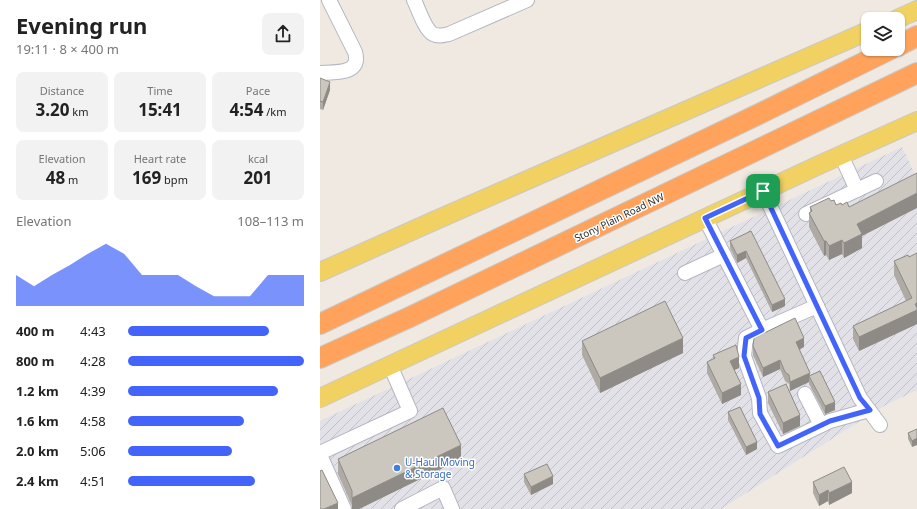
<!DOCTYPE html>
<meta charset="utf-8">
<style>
body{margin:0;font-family:"Noto Sans",sans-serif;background:#f2f2f2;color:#222;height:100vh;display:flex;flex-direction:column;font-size:15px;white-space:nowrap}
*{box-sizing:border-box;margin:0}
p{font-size:13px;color:#767676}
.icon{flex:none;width:22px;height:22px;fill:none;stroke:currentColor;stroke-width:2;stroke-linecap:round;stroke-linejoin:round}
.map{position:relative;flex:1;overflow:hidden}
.panel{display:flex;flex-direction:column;background:#fff;width:320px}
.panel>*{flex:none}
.buttons{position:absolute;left:541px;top:12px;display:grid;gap:8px}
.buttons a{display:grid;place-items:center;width:44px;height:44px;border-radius:8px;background:#fff;box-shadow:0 1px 3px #0004;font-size:20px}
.pin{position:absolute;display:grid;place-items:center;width:34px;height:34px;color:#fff;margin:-17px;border-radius:8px;box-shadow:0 2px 6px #0006}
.round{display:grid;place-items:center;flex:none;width:42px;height:42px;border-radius:8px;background:#f2f2f2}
.overview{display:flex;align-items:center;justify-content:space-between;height:68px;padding:0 16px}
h1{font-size:22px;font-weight:700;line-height:30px}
.figures{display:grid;grid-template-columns:repeat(3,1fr);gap:6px;height:68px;padding:4px 16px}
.figures div{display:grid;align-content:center;border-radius:8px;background:#f2f2f2;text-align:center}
.figures b{font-size:17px;font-weight:700}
.figures small{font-size:11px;font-weight:400}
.figures p{font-size:11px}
.chart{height:112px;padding:8px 16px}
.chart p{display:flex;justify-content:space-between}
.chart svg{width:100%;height:72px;margin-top:4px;fill:#4264fb;opacity:.7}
ul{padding:0 16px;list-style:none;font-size:13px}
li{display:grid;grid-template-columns:64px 48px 1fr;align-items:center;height:30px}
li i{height:10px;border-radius:5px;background:#4264fb}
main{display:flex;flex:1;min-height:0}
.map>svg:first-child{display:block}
.industrial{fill:url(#industrial-furrows)}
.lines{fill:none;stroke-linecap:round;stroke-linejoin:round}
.minor-casing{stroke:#b4b7c1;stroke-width:16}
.major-casing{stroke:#c9c9c9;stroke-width:20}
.highway-casing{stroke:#c9c9c9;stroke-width:22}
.minor{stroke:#fff;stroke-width:14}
.major{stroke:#f2d163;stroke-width:18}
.highway{stroke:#ffa35c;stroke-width:20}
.wall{fill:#afaba4}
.shaded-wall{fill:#8e8b86}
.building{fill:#cbc7bf;stroke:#8e8b86}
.route-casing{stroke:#fff;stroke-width:8}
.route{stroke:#4264fb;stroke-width:5}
.shop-dot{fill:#3f7fe0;stroke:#fff;stroke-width:1.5}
.labels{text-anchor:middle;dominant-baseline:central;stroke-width:3;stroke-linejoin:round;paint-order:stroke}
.street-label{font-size:10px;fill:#2e2e2e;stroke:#fff}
.shop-label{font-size:10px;fill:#366cbe;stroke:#fff;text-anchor:start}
</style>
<main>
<section class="panel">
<div class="overview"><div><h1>Evening run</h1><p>19:11 · 8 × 400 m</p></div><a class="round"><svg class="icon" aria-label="share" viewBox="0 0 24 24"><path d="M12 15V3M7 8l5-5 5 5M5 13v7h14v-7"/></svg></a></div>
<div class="figures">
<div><p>Distance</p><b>3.20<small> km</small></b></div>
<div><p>Time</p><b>15:41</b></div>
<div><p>Pace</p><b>4:54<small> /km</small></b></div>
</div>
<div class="figures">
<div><p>Elevation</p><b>48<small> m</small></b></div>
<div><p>Heart rate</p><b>169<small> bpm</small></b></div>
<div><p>kcal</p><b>201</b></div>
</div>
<div class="chart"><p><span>Elevation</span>108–113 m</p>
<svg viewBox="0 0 160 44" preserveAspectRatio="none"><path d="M0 44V25L10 32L20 25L30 19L40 12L50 6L60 12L70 25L80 25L90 25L100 32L110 38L120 38L130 38L140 25L150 25L160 25V44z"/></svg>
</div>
<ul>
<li><b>400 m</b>4:43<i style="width:80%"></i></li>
<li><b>800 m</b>4:28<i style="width:100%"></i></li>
<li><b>1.2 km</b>4:39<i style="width:85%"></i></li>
<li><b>1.6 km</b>4:58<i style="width:66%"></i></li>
<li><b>2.0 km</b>5:06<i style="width:59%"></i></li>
<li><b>2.4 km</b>4:51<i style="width:72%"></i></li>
</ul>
</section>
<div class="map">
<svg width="597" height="509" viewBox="0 0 597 509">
<defs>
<pattern id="industrial-furrows" width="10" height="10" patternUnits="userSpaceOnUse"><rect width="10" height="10" fill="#e3e1e8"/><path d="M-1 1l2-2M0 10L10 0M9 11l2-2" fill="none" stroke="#c3c1c7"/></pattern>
</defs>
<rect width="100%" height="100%" fill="#efe9e1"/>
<path class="industrial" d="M582,147L597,179V390L564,406L401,509H0V421Z"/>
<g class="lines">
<defs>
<g id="minor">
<path d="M94,0C98,8 105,30 113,34C118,37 124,35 129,34L207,0"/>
<path d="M0,73C14,72 42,75 35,52L9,0"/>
<path d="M521,155L537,190"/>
<path d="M443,191L540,398L560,425"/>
<path d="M486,214L556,181"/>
<path d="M385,218L442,330L497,306"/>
<path d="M365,273L404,255"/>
<path d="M442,330L426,338L424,356L439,398L440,413L458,446L510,421L549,410"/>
<path d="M485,394L501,425"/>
<path d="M0,453L90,411L70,365"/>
<path d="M0,455L24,509"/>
<path d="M82,509L123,488L132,509"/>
</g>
<g id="major">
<path d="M577,19L597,10"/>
<path d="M0,272L116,220L548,31"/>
<path d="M0,398L499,165L597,121"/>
</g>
<g id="highway">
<path d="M578,46L597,36"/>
<path d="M0,324L437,115L571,49"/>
<path d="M0,358L90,317L597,73"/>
</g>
</defs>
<use href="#minor" class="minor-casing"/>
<use href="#major" class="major-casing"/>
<use href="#highway" class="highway-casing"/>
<use href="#minor" class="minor"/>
<use href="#major" class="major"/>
<use href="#highway" class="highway"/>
</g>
<g class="wall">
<path d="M0,78L10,90L3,110L0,109Z"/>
<path d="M511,201L516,205L542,236V248L524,258L522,254L509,260L506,255L504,256L489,227V213L490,212V207Z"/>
<path d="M431,231L465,306L452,312L426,258L417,263L410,248V241Z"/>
<path d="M597,253V324L539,351L533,339V326L586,301L574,275V261L589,257Z"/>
<path d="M262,341L363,353L280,393L262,355Z"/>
<path d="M433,346L484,347L479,349L490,376L515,410L505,414L489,384V382L470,391L469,384L465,381L460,369L443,377L433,355Z"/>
<path d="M393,355L419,368L414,370L421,395L402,404L387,373V362L393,359Z"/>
<path d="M448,392L480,426L463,434L448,403Z"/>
<path d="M408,412L437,449L426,455L408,420Z"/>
<path d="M597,429L592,447L588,439V433Z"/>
<path d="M18,459H141L39,509H32V506L18,474Z"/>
<path d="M204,474L233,484L211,495L204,482Z"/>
<path d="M493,482L532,493L509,505L508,501L499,506L493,493Z"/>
</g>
<g class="shaded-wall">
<path d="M10,82V90L3,110V102Z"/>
<path d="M597,193V208L542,236V248L524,258V243L537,224Z"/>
<path d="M522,240V254L509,260V246Z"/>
<path d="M504,241H506V255L504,256Z"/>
<path d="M426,251V258L417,263V255Z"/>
<path d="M465,299V306L452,312V305Z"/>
<path d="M597,303V324L539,351V337Z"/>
<path d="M363,338V353L280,393V378Z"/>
<path d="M484,338V347L476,351V342Z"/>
<path d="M419,357V368L410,372V361Z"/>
<path d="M460,360V369L443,377V368Z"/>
<path d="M490,373L489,382L470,391V382Z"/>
<path d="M421,384V395L402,404V393Z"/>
<path d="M515,402V410L505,414V406Z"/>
<path d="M480,415V426L463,434V423Z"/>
<path d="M597,438V445L592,447V441Z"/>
<path d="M437,442V449L426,455V447Z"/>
<path d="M141,445V459L39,509H32V498Z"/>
<path d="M233,476V484L211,495V487Z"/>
<path d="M532,482V493L509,505V493Z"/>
<path d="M508,490V501L499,506V495Z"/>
<path d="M18,503V509H4Z"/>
</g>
<g class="building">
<path d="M0,78L10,82L3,102L0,101Z"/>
<path d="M597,173V193L537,224L542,234L524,243L522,240L509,246L506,241H504L489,213L492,211L490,207L509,198L511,201L514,200L516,205L521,203L522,205L527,202L529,207Z"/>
<path d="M431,231L465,299L452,305L426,251L417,255L410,241Z"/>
<path d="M597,253V303L595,304L597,308V310L539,337L533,326L592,298L574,261L588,255L589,257Z"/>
<path d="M345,301L363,338L280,378L262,341Z"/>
<path d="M475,318L484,338L476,342L490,373L470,382L469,375L465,372L460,360L443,368L433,346L434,338Z"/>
<path d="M416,345L419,357L410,361L421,384L402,393L387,362L395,358L393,355Z"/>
<path d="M500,371L515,402L505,406L489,376Z"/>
<path d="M466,384L480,415L463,423L448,392Z"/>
<path d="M420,407L437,442L426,447L408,412Z"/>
<path d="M123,408L141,445L32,498V491L18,459Z"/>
<path d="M597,429V438L592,441L588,433Z"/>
<path d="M227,464L233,476L211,487L204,474Z"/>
<path d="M524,467L532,482L509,493L508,490L499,495L493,482Z"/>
<path d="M2,470L18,503L4,509H0V471Z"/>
</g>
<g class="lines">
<defs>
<path id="route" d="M443,191L540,398L550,410L510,421L458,446L440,414L439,398L424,356L426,338L442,330L385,218Z"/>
</defs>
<use href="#route" class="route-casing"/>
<use href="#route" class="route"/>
</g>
<circle class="shop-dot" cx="77" cy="468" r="4"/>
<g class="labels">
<g class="street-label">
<text transform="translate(299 217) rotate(-26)">Stony Plain Road NW</text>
</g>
<g class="shop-label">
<text x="85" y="462">U-Haul Moving<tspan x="85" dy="12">&amp; Storage</tspan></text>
</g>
</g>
</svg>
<div class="buttons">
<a><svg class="icon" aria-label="layers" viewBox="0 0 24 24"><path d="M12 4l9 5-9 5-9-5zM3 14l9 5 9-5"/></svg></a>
</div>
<div class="pin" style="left:443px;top:191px;background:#1e9e55"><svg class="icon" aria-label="arrive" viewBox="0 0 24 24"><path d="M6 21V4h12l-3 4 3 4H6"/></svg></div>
</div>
</main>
